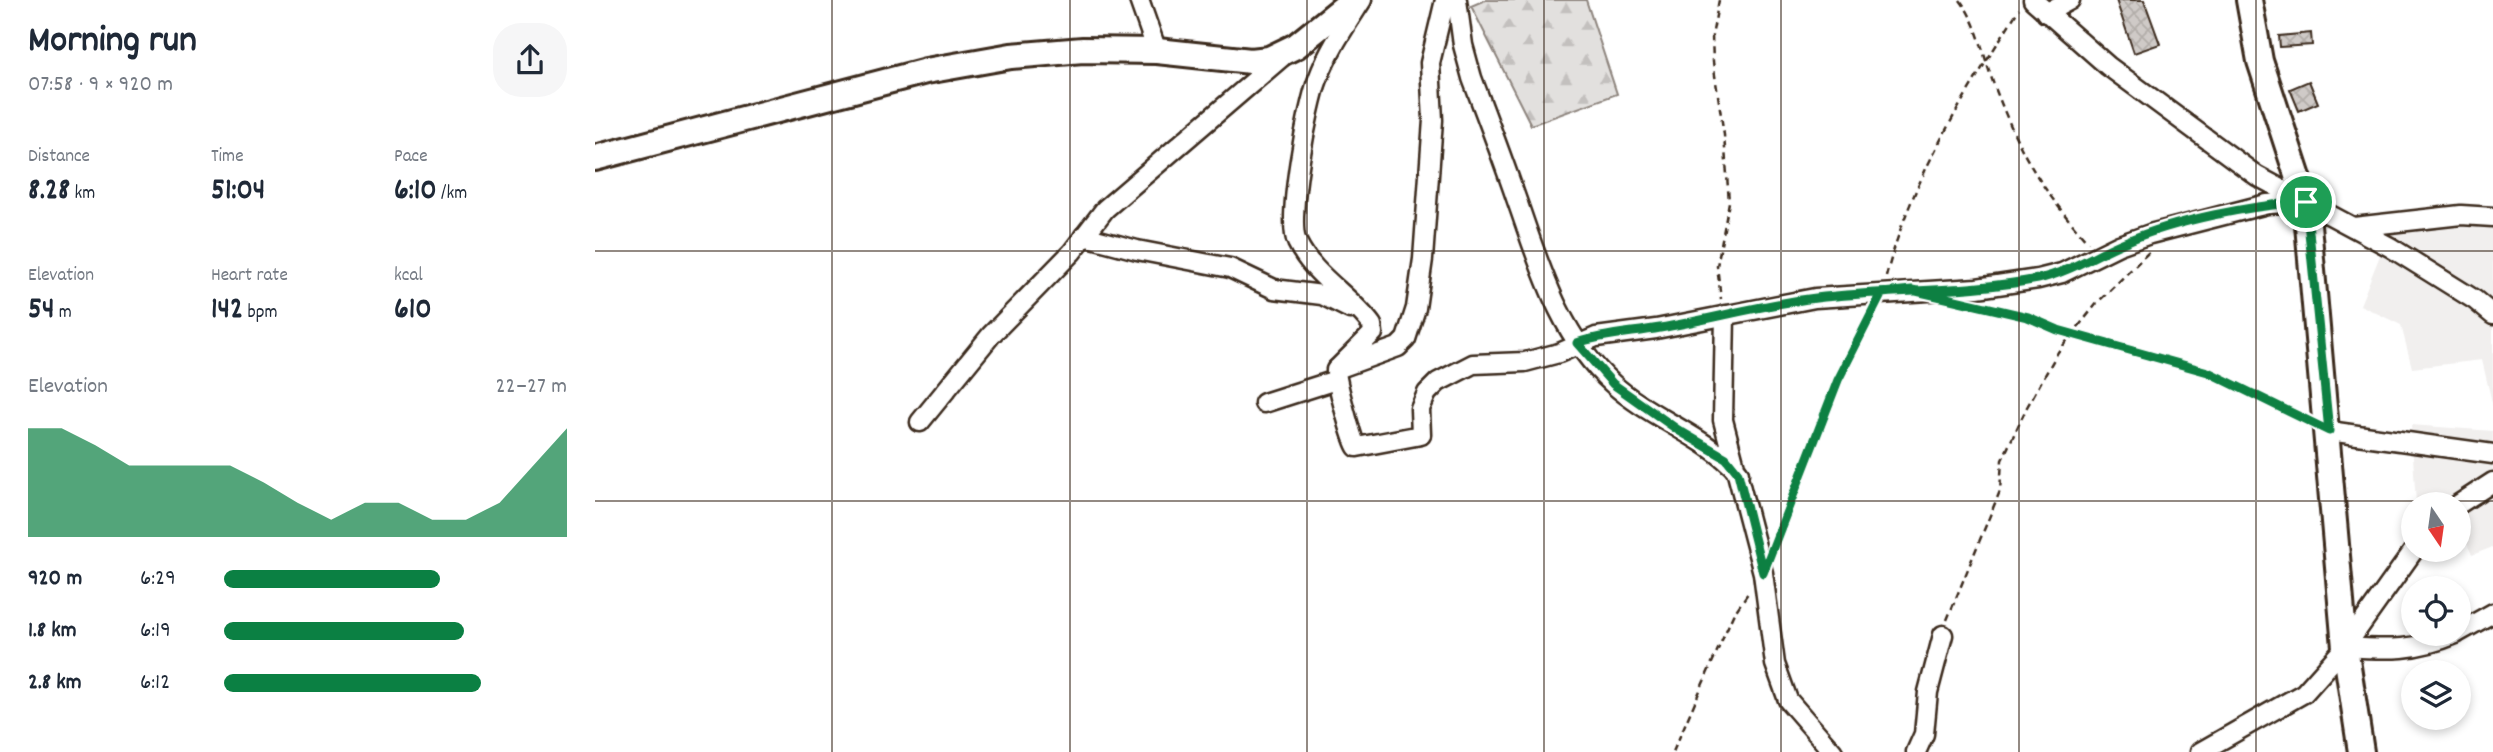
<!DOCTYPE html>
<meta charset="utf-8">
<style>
body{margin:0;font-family:Dekko,sans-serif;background:#f6f6f7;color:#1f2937;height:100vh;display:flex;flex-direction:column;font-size:26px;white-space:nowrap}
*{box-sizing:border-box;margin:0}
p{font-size:23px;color:#747a83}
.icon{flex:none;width:38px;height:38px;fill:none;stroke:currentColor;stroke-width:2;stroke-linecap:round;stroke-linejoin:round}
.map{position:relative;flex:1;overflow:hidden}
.sheet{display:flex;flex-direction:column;background:#fff;width:595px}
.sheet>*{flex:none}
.needle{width:46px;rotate:167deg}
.tools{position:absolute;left:1806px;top:492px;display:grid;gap:14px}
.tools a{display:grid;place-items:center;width:70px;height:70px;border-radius:50%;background:#fff;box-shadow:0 4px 10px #0003;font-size:35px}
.pin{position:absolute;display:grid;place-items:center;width:60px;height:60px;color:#fff;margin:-30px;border:4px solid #fff;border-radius:50%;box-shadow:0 2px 7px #0007}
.round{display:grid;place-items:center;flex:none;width:74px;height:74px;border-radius:28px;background:#f6f6f7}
.overview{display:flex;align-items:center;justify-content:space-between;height:119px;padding:0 28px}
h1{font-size:38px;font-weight:700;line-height:52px}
.stats{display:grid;grid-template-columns:repeat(3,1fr);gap:10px;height:119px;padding:7px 28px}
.stats div{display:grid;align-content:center}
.stats b{font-size:30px;font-weight:700}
.stats small{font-size:19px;font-weight:400}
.stats p{font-size:19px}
.chart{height:196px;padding:14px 28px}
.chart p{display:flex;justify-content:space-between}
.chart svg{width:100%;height:126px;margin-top:7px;fill:#0b8043;opacity:.7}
ul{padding:0 28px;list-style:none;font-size:23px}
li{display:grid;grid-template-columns:112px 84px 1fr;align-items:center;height:52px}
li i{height:18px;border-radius:9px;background:#0b8043}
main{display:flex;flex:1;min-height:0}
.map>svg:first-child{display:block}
.built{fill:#f1efee}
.forest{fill:url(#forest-firs);stroke:#8e857e;stroke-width:2}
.building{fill:url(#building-cross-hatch);stroke:#3b2a1e;stroke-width:2}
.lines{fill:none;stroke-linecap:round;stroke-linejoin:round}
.street-casing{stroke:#3b2a1e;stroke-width:23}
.secondary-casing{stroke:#3b2a1e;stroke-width:30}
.path{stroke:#3b2a1e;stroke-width:2.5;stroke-dasharray:7 5;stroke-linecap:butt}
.street{stroke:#fff;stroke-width:18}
.secondary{stroke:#fff;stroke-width:24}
.route-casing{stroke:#fff;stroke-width:14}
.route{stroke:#0b8043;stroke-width:9}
.grid{fill:none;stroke:#3b2a1e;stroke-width:2;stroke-opacity:0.55}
</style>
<main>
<section class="sheet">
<div class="overview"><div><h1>Morning run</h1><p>07:58 · 9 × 920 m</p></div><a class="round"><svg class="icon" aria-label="share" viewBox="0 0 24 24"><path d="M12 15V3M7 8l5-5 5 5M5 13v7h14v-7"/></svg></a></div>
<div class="stats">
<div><p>Distance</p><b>8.28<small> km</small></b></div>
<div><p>Time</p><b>51:04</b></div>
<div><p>Pace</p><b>6:10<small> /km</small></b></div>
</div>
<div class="stats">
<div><p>Elevation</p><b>54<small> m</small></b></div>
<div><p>Heart rate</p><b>142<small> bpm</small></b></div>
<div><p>kcal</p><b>610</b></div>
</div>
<div class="chart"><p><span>Elevation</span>22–27 m</p>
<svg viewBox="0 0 160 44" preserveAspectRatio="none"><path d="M0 44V6L10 6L20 12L30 19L40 19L50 19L60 19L70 25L80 32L90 38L100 32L110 32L120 38L130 38L140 32L150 19L160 6V44z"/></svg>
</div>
<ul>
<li><b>920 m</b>6:29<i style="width:63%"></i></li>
<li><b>1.8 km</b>6:19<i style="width:70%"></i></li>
<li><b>2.8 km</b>6:12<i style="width:75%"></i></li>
</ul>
</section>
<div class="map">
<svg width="1898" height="752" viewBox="0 0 1898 752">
<defs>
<pattern id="forest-firs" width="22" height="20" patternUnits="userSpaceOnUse" patternTransform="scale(1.75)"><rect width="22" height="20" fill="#e2e0de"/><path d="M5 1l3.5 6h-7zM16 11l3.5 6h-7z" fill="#c3c0be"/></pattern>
<pattern id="building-cross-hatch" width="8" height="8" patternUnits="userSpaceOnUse" patternTransform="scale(1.75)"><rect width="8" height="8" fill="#cfcac7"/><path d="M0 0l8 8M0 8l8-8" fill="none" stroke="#b3aeaa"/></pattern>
</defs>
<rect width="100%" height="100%" fill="#fff"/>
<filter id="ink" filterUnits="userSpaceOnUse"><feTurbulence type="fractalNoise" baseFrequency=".0143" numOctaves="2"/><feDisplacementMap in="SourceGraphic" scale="14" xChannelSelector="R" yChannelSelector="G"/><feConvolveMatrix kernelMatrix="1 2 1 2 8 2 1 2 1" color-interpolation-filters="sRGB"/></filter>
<g filter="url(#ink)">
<g class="built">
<path d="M1898,207V407L1887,360L1817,368L1806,325L1765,305L1802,213Z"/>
<path d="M1816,425L1898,431V547L1877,555L1864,525V504H1821Z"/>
</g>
<path class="forest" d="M890,0H991L1022,94L936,125L876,6Z"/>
<g class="building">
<path d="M1521,0H1549L1565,44L1539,53Z"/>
<path d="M1716,33L1717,45L1685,47L1684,36Z"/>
<path d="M1714,81L1723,103L1704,111L1695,89Z"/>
</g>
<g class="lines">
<defs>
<g id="street">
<path d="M544,0L562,51"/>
<path d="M767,0C751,25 733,51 723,79C713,104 691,221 702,242C718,276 755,295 777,325L778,333L741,370C741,380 757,441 762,447L826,435L825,409L832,393L843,382L878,364L930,362L964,353L1001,337L1061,329L1220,298L1382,288L1443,279L1467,273L1524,245L1555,234L1672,204L1711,202"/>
<path d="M862,0L868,45L877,78C892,118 907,157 921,198C944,263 964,336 1018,384C1055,418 1111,436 1144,473"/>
<path d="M1438,0L1513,66L1662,176L1795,247L1880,300L1898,315"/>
<path d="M1451,13L1475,0"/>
<path d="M1759,227L1866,215L1898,217"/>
<path d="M489,236L542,250L635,268L679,289L727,295L755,309"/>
<path d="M1130,315L1128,420L1168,573L1180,664L1193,700L1238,752"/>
<path d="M742,369L803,347L811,339L821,308L828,259L838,120L835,63L850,0"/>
<path d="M669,403L741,380"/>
<path d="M325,422L396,335L477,252L510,209L687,57"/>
<path d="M1734,431L1898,454"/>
<path d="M1864,504L1898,482"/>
<path d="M1864,632L1898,613"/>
<path d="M1750,647C1794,650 1821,651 1861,634"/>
<path d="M1321,752L1329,734L1333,692L1348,635"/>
<path d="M1605,752L1709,693L1750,647L1819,550"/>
</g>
<g id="secondary">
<path d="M1654,0L1665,61L1711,202L1750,647L1766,752"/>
<path d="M0,158L331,71L416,56L488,50L562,51L656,61L674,59L701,46L758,0"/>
</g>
</defs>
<use href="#street" class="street-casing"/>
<use href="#secondary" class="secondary-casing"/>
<g class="path">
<path d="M1124,0L1117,36L1118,62L1129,135L1134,202L1122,266L1126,299"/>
<path d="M1365,0C1384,25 1388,56 1399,85C1425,153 1444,187 1493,242"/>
<path d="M1291,277C1316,178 1370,95 1424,9"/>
<path d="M1382,305L1433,317L1463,330L1613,372L1712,421"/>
<path d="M1179,545C1215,467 1239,386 1279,310"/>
<path d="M1352,620L1405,491L1407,460L1432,407L1463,352L1503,302L1554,252"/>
<path d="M1078,752L1138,615L1153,593"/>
</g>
<use href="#street" class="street"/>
<use href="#secondary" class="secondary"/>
</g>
</g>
<g class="lines" filter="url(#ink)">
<defs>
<path id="route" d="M1711,202C1656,205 1581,220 1530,242C1500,254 1475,272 1443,279C1370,293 1295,289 1221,298C1169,304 1117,319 1065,328C1037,333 1009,334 982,343L1018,384L1083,430L1131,458L1143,473L1168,573L1243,380L1287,293L1317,290L1433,317L1463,330L1613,372L1734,431L1711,202"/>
</defs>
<use href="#route" class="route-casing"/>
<use href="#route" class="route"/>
</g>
<path class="grid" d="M237,0V752M475,0V752M712,0V752M949,0V752M1186,0V752M1424,0V752M1661,0V752M0,251H1898M0,501H1898"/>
</svg>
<div class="tools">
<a><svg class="needle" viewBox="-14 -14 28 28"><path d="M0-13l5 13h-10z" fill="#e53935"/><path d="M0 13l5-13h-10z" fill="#747a83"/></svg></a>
<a><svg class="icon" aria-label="locate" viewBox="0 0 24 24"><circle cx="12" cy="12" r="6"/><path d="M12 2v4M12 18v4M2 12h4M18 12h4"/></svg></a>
<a><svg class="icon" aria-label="layers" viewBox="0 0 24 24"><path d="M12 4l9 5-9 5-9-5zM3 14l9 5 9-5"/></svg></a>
</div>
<div class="pin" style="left:1711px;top:202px;background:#1e9e55"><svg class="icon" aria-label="arrive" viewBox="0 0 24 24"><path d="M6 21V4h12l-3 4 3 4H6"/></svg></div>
</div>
</main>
